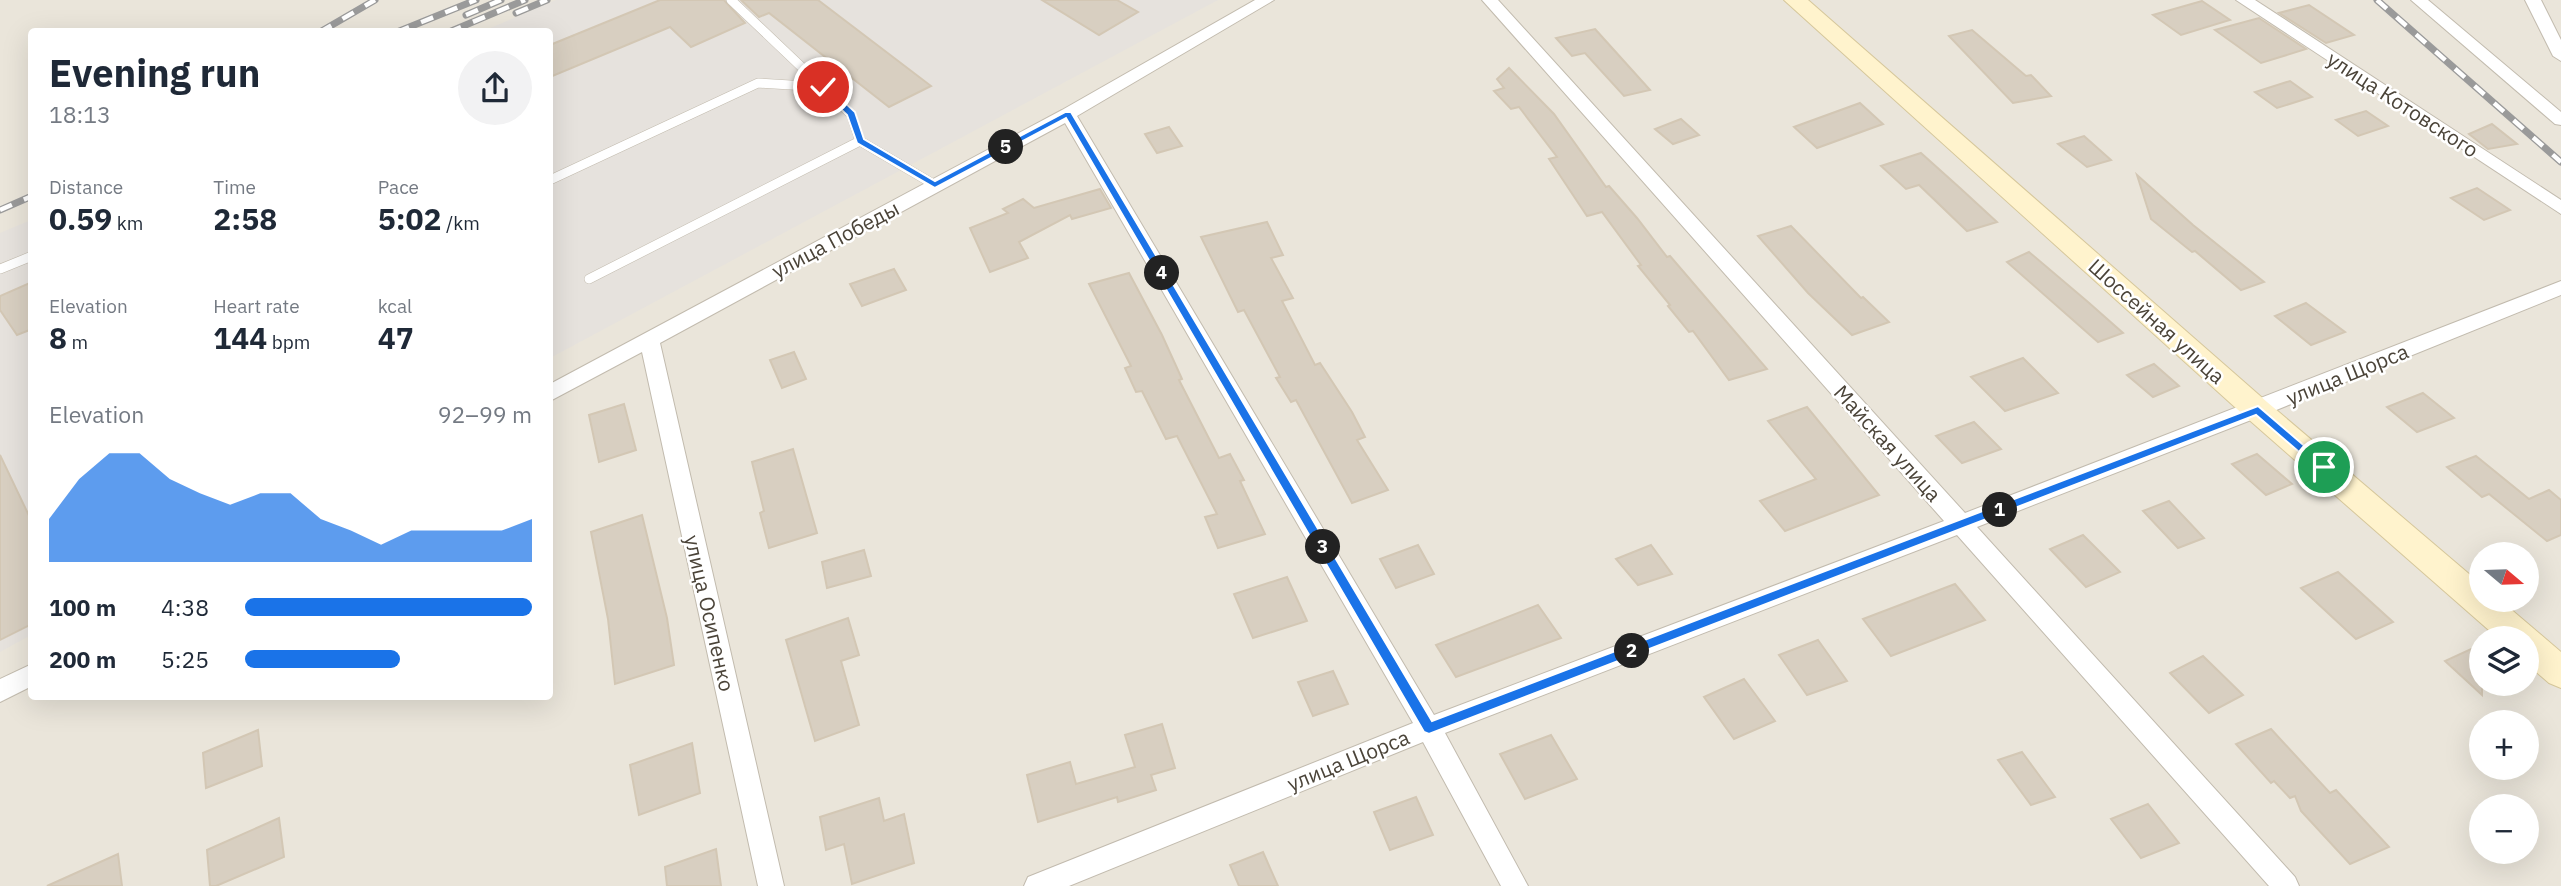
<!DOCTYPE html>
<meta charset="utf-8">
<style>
body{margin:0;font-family:"IBM Plex Sans",sans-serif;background:#f2f2f3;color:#1f2937;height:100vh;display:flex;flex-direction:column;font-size:26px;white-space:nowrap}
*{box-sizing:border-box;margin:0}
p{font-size:23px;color:#747a83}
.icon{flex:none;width:38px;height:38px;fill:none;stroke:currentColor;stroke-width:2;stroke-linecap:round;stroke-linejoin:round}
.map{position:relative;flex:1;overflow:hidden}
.details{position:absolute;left:28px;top:28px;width:525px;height:672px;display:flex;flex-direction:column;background:#fff;border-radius:7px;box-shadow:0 7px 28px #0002}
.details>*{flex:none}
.needle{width:46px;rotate:109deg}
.buttons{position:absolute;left:2469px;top:542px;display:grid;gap:14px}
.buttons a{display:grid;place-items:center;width:70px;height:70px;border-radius:50%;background:#fff;box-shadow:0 7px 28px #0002;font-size:35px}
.pin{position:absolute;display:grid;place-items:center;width:60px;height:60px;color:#fff;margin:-30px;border:4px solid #fff;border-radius:50%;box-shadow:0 2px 7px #0007}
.km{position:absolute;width:35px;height:35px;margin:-18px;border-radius:50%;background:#222;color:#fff;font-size:19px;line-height:35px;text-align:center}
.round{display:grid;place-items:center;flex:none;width:74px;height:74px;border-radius:37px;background:#f2f2f3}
.overview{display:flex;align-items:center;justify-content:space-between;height:119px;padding:0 21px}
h1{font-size:38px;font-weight:700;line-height:52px}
.stats{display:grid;grid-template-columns:repeat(3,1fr);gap:10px;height:119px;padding:7px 21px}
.stats div{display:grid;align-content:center}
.stats b{font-size:30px;font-weight:700}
.stats small{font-size:19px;font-weight:400}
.stats p{font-size:19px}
.chart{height:196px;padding:14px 21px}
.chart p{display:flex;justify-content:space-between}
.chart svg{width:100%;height:126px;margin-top:7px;fill:#1a73e8;opacity:.7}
ul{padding:0 21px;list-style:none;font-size:23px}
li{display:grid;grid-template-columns:112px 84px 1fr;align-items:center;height:52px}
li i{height:18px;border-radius:9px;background:#1a73e8}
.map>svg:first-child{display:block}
.residential{fill:#eae5da;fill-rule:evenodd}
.industrial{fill:#e6e2dd}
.building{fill:#d8cfc1;stroke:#d3c7b4;stroke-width:2}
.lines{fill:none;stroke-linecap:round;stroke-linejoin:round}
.service-casing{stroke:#c2bbae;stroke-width:10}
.minor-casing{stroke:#c2bbae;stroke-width:2}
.secondary-casing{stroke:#d6c79b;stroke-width:2}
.service{stroke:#fff;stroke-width:9}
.minor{fill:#fff;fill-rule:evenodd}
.secondary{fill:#fff3cd;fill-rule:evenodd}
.rail-casing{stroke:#9a9a9a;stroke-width:7}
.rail{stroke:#fff;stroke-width:4.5;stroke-dasharray:13;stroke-linecap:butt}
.route{fill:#1a73e8;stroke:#fff;stroke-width:2}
.labels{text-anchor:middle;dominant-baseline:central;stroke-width:5;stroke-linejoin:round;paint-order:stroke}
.street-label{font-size:21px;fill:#4b4439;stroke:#fff}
</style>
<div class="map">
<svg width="2561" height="886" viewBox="0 0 2561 886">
<rect width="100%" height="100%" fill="#f6f3ec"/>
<path class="residential" d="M0,0H2561V886H0ZM32,32H550V696H32ZM2482,555H2527V600H2482ZM2482,639H2527V684H2482ZM2482,723H2527V768H2482ZM2482,807H2527V852H2482Z"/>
<g class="industrial">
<path d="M556,0H1218L550,358V32H481Z"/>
<path d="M31,220V635L0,652V233Z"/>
</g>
<g class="building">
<path d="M660,0H724L745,23L691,47L670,27L550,77V45Z"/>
<path d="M741,0H818L931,86L889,107L769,13L759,17Z"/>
<path d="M1042,0H1117L1138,12L1099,35Z"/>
<path d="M2202,1L2230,20L2181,35L2153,15Z"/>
<path d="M2309,5L2354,35L2326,43L2279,13Z"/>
<path d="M2259,18L2306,49L2261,63L2215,30Z"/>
<path d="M1595,29L1650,90L1624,96L1585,53L1572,56L1556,38Z"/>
<path d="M1972,30L2026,76L2031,75L2051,96L2013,103L1949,36Z"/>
<path d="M1509,68L1554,114L1606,187L1609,186L1637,218L1667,257L1670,256L1767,369L1729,380L1693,331L1689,332L1668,306L1670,305L1638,266L1641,265L1602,212L1587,216L1549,159L1557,157L1519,107L1511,109L1494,91L1504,88L1497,79Z"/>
<path d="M2290,81L2312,97L2277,108L2255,92Z"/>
<path d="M1860,103L1883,124L1817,148L1794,127Z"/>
<path d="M2366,111L2388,126L2358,136L2336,120Z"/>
<path d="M1681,119L1699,135L1673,144L1655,129Z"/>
<path d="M2492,124L2517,144L2488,149L2469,134Z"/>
<path d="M1169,127L1182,146L1157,153L1145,134Z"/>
<path d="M2084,136L2111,160L2087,167L2058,144Z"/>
<path d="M1921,153L1960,188L1997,222L1967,231L1919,185L1906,189L1881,166Z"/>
<path d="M2137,175L2193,225L2264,282L2241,290L2195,251L2192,252L2151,219Z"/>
<path d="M2477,188L2510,210L2484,220L2451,198Z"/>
<path d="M1100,189L1111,208L1072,219L1070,215L1019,242L1028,258L990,272L970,228L1008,213L1003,209L1023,199L1034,208Z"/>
<path d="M1267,222L1283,255L1271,258L1293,298L1282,301L1315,365L1320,363L1352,412L1365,437L1357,440L1388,490L1352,503L1296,400L1291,402L1276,378L1280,377L1244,310L1238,312L1201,237Z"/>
<path d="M1791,226L1861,298L1863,297L1889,322L1852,335L1808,293L1758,236Z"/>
<path d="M2029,252L2088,302L2123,333L2098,342L2007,262Z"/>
<path d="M894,269L906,290L862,306L850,284Z"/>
<path d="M1129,273L1162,335L1182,379L1179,380L1219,458L1230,454L1244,480L1240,481L1265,534L1218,548L1205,517L1217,514L1177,436L1166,439L1142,391L1136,392L1125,368L1131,366L1089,284Z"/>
<path d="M32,282V329L17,335L0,310V296Z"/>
<path d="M2306,303L2345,332L2311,345L2275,316Z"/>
<path d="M794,352L806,379L782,388L770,360Z"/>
<path d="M2023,358L2058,393L2005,411L1971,377Z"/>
<path d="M2154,364L2179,386L2153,397L2127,375Z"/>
<path d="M2423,393L2454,418L2417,432L2387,407Z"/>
<path d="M624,404L636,450L599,462L589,415Z"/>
<path d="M1807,407L1879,495L1785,531L1760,501L1816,479L1768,421Z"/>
<path d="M1974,422L2001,449L1962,463L1936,436Z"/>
<path d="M793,449L817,533L769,548L760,513L764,511L752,462Z"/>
<path d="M2257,454L2292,484L2266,495L2232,464Z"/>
<path d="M0,455L32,522V624L0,640Z"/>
<path d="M2476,456L2529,499L2549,490L2561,500V535L2547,541L2489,494L2482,497L2447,467Z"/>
<path d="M2169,501L2204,538L2178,548L2143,511Z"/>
<path d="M642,515L667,618L674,665L615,684L608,619L591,532Z"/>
<path d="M2083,535L2120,572L2086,587L2050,549Z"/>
<path d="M1418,545L1434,574L1396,588L1380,559Z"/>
<path d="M1651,545L1672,574L1638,585L1616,559Z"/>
<path d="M864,550L871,576L827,588L822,562Z"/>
<path d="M2338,572L2393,622L2356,639L2301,588Z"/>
<path d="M1287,577L1307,621L1253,638L1234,594Z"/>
<path d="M1955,584L1985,620L1891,656L1863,619Z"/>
<path d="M1538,605L1561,638L1456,677L1436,645Z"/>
<path d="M848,618L859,655L841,661L859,725L815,741L786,640Z"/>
<path d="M1818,640L1847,681L1807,695L1779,655Z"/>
<path d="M2482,644V695L2445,661Z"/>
<path d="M2203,656L2243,695L2209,713L2170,673Z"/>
<path d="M1333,671L1348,704L1313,716L1298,682Z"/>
<path d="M1744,679L1775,721L1734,739L1704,697Z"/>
<path d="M1162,724L1175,768L1151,775L1156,790L1118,802L1117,797L1038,822L1027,775L1070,762L1076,784L1135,767L1125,735Z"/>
<path d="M2271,729L2330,793L2336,790L2389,847L2350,864L2301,811L2295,796L2290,798L2274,781L2271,783L2236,744Z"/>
<path d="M258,730L262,766L206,788L203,753Z"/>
<path d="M1551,735L1577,779L1525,799L1500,754Z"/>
<path d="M692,743L700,793L639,815L630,765Z"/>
<path d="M2022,752L2055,797L2031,805L1998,760Z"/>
<path d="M1416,797L1433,835L1390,850L1374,812Z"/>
<path d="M879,798L884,821L904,814L914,863L852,884L844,844L826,850L820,817Z"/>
<path d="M2148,804L2179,843L2141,858L2111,819Z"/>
<path d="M279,818L284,857L216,886H210L207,850Z"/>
<path d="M716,849L721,886H667L665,867Z"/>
<path d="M1263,852L1278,886H1239L1230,865Z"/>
<path d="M118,854L122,886H47Z"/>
</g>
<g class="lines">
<defs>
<g id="service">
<path d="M731,0L851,114L860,141L935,185"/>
<path d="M550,180L758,83L823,87"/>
<path d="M0,269L32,256"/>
<path d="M589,279L860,141"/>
</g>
<g id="minor">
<path d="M1255,0H1274L1077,116L1434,715L1944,521L1482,0H1498L1965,513L2561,281V295L2264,415L1977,527L2295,877L2299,886H2269L1957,535L1445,733L1528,886H1501L1423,742L1069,886H1024L1028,877L1413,723L1065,123L660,343L784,886H758L642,352L550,401V384L1062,110Z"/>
<path d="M2236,0H2255L2561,200V214Z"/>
<path d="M2411,0H2428L2561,112V125L2555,124Z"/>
<path d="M2525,0H2541L2561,40V61L2553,56Z"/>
<path d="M32,664V686L0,702V679Z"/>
</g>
<path id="secondary" d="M1784,0H1808L2267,402L2482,585V600H2500L2561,652V688L2549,683L2527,664V639H2499L2247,418Z"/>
</defs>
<use href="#service" class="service-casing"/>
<use href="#minor" class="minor-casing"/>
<use href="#secondary" class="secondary-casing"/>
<use href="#service" class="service"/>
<use href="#minor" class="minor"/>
<use href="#secondary" class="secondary"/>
<defs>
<g id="rail">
<path d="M2377,0L2561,162"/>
<path d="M516,13L547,0"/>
<path d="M466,15L501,0"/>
<path d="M320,32L375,0"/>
<path d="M397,32L476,0"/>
<path d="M449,32L525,0"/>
<path d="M0,210L32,196"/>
</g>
</defs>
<use href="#rail" class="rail-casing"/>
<use href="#rail" class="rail"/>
</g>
<path class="route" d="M820,85H826L855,112L864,139L935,181L1065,112H1071L1432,721L2258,406L2329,467L2328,470H2320L2256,415L1429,734L1424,732L1066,118L935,188L857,143L847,115L820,89Z"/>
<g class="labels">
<g class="street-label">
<text transform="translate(2403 104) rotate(33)">улица Котовского</text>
<text transform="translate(835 239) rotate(-28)">улица Победы</text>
<text transform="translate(2157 321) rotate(42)">Шоссейная улица</text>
<text transform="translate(2347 374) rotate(-22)">улица Щорса</text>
<text transform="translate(1888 443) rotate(48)">Майская улица</text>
<text transform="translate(710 613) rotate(77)">улица Осипенко</text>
<text transform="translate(1348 760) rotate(-22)">улица Щорса</text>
</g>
</g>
</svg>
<div class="buttons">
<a><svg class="needle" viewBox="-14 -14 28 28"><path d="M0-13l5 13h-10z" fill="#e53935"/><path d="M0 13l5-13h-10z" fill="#747a83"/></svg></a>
<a><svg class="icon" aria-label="layers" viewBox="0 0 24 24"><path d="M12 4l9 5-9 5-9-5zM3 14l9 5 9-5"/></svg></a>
<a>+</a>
<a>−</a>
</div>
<div class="pin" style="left:2324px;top:467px;background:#1e9e55"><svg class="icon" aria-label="arrive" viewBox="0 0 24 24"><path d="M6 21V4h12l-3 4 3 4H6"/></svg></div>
<div class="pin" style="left:823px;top:87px;background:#d93025"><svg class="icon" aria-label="check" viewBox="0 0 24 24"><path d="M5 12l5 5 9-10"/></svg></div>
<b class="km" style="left:2000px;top:510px">1</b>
<b class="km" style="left:1632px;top:651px">2</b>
<b class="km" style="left:1323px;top:547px">3</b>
<b class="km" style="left:1162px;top:273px">4</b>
<b class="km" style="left:1006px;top:147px">5</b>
<section class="details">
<div class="overview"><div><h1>Evening run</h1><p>18:13</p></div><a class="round"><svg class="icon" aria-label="share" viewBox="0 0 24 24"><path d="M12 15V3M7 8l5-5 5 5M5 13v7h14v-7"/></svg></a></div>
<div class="stats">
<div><p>Distance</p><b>0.59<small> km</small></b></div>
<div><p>Time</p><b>2:58</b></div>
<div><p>Pace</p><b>5:02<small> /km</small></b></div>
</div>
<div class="stats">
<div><p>Elevation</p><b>8<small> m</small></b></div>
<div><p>Heart rate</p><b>144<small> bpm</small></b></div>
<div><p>kcal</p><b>47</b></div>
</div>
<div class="chart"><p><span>Elevation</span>92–99 m</p>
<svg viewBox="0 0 160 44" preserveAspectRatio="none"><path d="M0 44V29L10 15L20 6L30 6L40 15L50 20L60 24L70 20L80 20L90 29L100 33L110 38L120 33L130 33L140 33L150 33L160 29V44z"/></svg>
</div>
<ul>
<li><b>100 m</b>4:38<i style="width:100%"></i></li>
<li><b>200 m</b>5:25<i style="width:54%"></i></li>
</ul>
</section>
</div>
